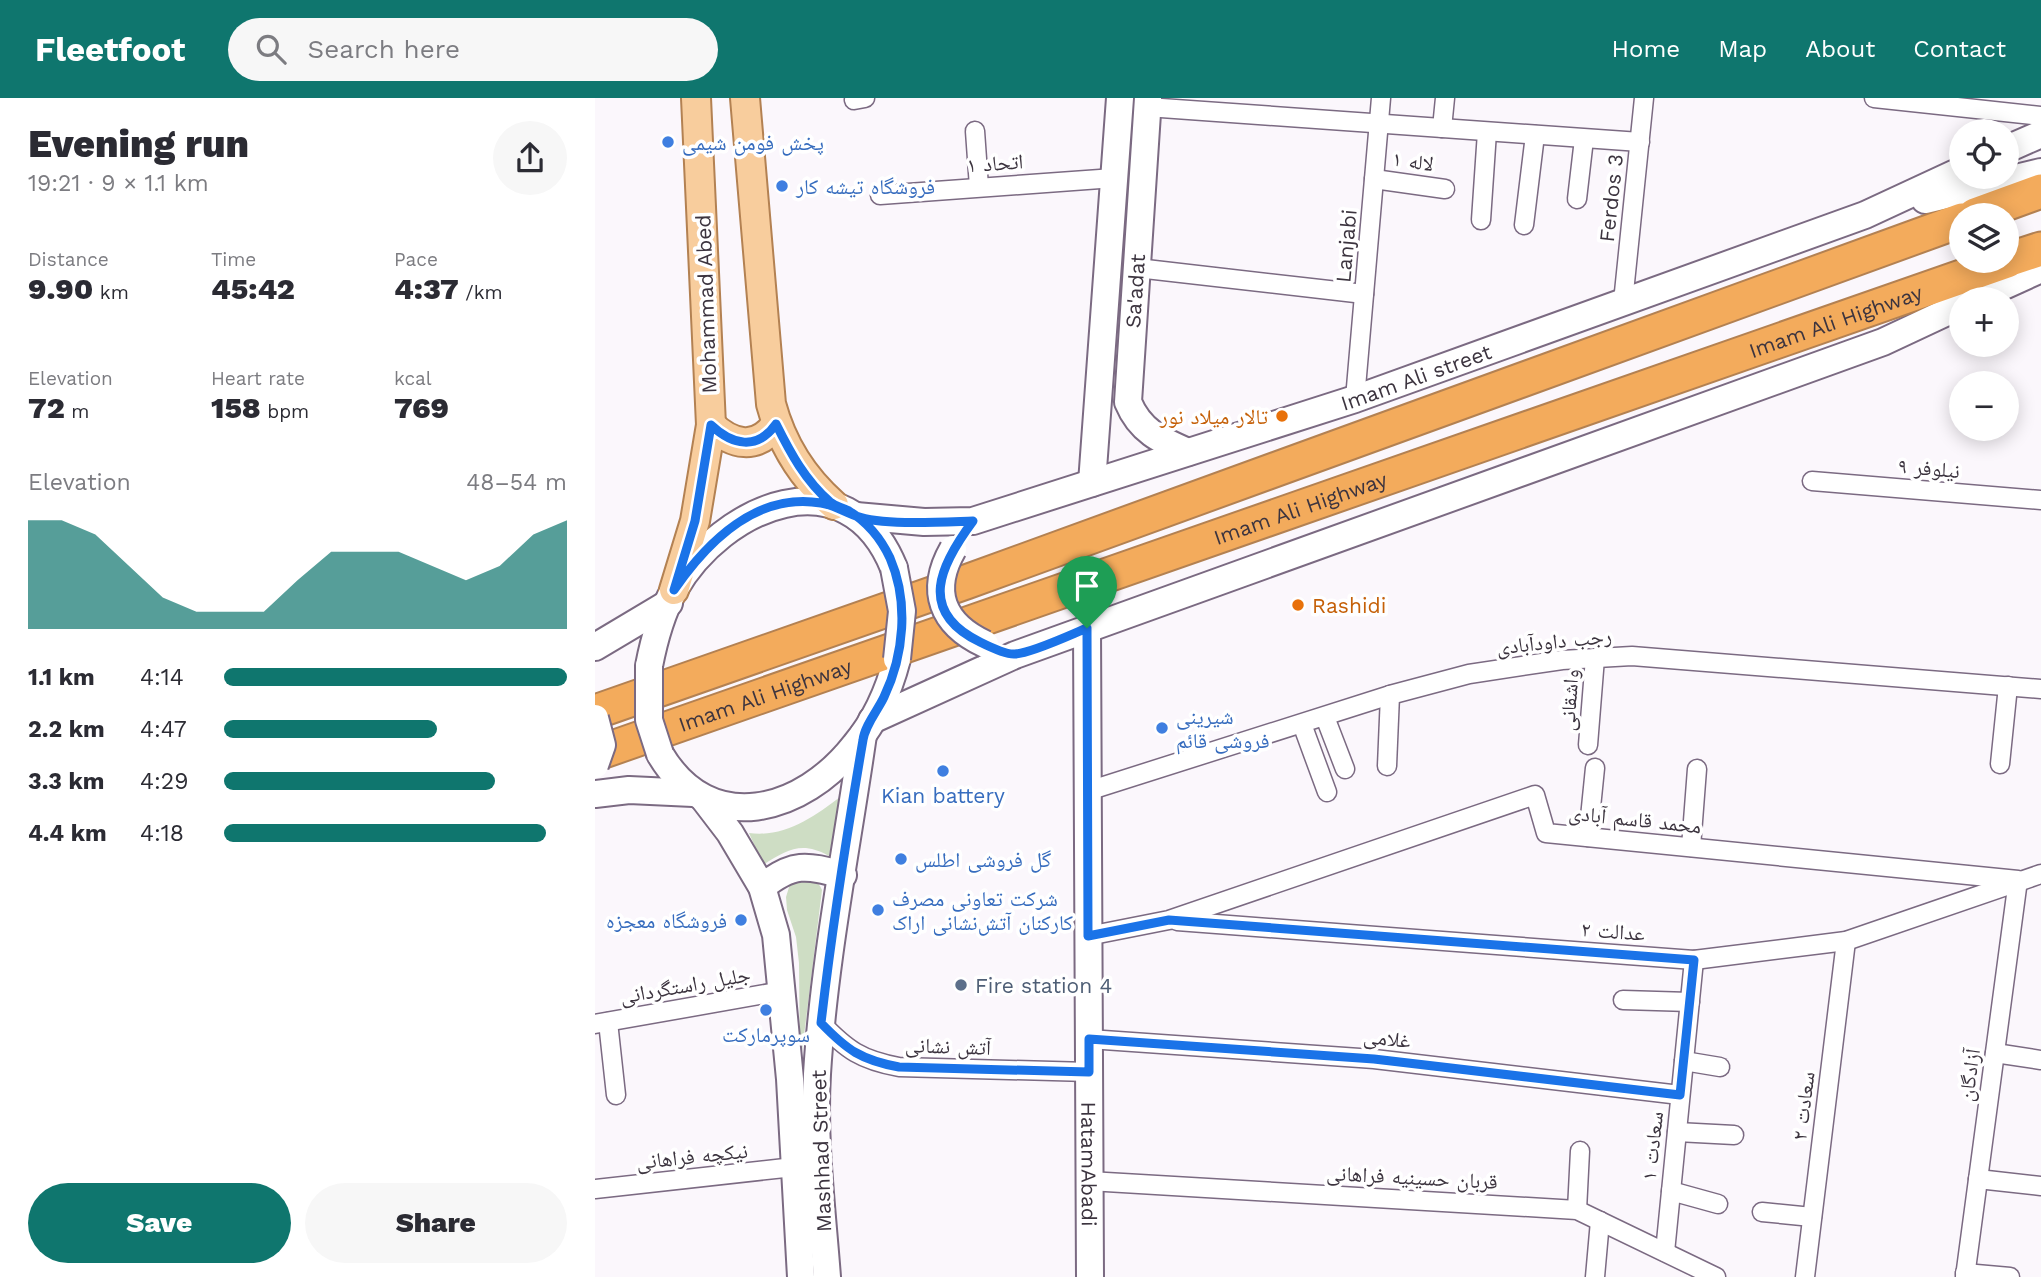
<!DOCTYPE html>
<meta charset="utf-8">
<style>
body{margin:0;font-family:"Work Sans","Noto Naskh Arabic",sans-serif;background:#f7f7f7;color:#2b2b33;height:100vh;display:flex;flex-direction:column;font-size:26px;white-space:nowrap}
*{box-sizing:border-box;margin:0}
p{font-size:23px;color:#7c7c81}
.icon{flex:none;width:38px;height:38px;fill:none;stroke:currentColor;stroke-width:2;stroke-linecap:round;stroke-linejoin:round}
.map{position:relative;flex:1;overflow:hidden}
.side{display:flex;flex-direction:column;background:#fff;width:595px}
.side>*{flex:none}
.fabs{position:absolute;left:1354px;top:21px;display:grid;gap:14px}
.fabs a{display:grid;place-items:center;width:70px;height:70px;border-radius:50%;background:#fff;box-shadow:0 4px 18px #0003;font-size:35px}
.pin{position:absolute;display:grid;place-items:center;width:60px;height:60px;color:#fff;margin:-72px -30px;border-radius:50% 50% 50% 0;rotate:-45deg;box-shadow:0 0 7px #0007}
.pin .icon{rotate:45deg}
.round{display:grid;place-items:center;flex:none;width:74px;height:74px;border-radius:37px;background:#f7f7f7}
.overview{display:flex;align-items:center;justify-content:space-between;height:119px;padding:0 28px}
h1{font-size:38px;font-weight:800;line-height:52px}
.metrics{display:grid;grid-template-columns:repeat(3,1fr);gap:10px;height:119px;padding:7px 28px}
.metrics div{display:grid;align-content:center}
.metrics b{font-size:30px;font-weight:800}
.metrics small{font-size:19px;font-weight:400}
.metrics p{font-size:19px}
.chart{height:196px;padding:14px 28px}
.chart p{display:flex;justify-content:space-between}
.chart svg{width:100%;height:126px;margin-top:7px;fill:#0f766e;opacity:.7}
.action{display:flex;gap:14px;margin-top:auto;padding:14px 28px}
.action a{flex:1;height:80px;border-radius:42px;background:#0f766e;color:#fff;font-size:28px;font-weight:800;line-height:80px;text-align:center}
.action a+a{background:#f7f7f7;color:#2b2b33}
ul{padding:0 28px;list-style:none;font-size:23px}
li{display:grid;grid-template-columns:112px 84px 1fr;align-items:center;height:52px}
li i{height:18px;border-radius:9px;background:#0f766e}
header{display:flex;align-items:center;gap:42px;box-sizing:border-box;height:98px;padding:0 35px;background:#0f766e;color:#fff}
header strong{font-size:33px}
nav{display:flex;gap:38px;margin-inline-start:auto;font-size:24px}
.search{width:490px;height:63px;background:#f7f7f7;display:flex;align-items:center;gap:18px;box-sizing:border-box;padding:0 24px;border-radius:38px;color:#7c7c81;font-size:26px}
main{display:flex;flex:1;min-height:0}
.map>svg:first-child{display:block}
.green{fill:#ceddc4}
.lines{fill:none;stroke-linecap:round;stroke-linejoin:round}
.street-casing{stroke:#7b6a82;stroke-width:21}
.secondary-casing{stroke:#7b6a82;stroke-width:30}
.primary-casing{stroke:#b38152;stroke-width:32}
.highway-casing{stroke:#b38152;stroke-width:37}
.street{stroke:#fff;stroke-width:18}
.secondary{stroke:#fff;stroke-width:26}
.primary{stroke:#f8cd9d;stroke-width:28}
.highway{stroke:#f3ab5c;stroke-width:33}
.secondary-bridge-casing{stroke:#7b6a82;stroke-width:30;stroke-linecap:butt}
.secondary-bridge{stroke:#fff;stroke-width:26}
.route-casing{stroke:#fff;stroke-width:14}
.route{stroke:#1a73e8;stroke-width:9}
.shop-dot{fill:#3f7fe0;stroke:#fff;stroke-width:2.5}
.food-dot{fill:#e8710a;stroke:#fff;stroke-width:2.5}
.service-dot{fill:#5c6f8a;stroke:#fff;stroke-width:2.5}
.labels{text-anchor:middle;dominant-baseline:central;stroke-width:7;stroke-linejoin:round;paint-order:stroke}
.shop-label{font-size:21px;fill:#366cbe;stroke:#fff;text-anchor:start}
.street-label{font-size:21px;fill:#3c343f;stroke:#fff}
.food-label{font-size:21px;fill:#c56008;stroke:#fff;text-anchor:end}
.service-label{font-size:21px;fill:#4e5e75;stroke:#fff;text-anchor:start}
</style>
<header>
<strong>Fleetfoot</strong>
<div class="search"><svg class="icon" aria-label="search" viewBox="0 0 24 24"><circle cx="10" cy="10" r="6"/><path d="M15 15l6 6"/></svg>Search here</div>
<nav><a>Home</a><a>Map</a><a>About</a><a>Contact</a></nav>
</header>
<main>
<section class="side">
<div class="overview"><div><h1>Evening run</h1><p>19:21 · 9 × 1.1 km</p></div><a class="round"><svg class="icon" aria-label="share" viewBox="0 0 24 24"><path d="M12 15V3M7 8l5-5 5 5M5 13v7h14v-7"/></svg></a></div>
<div class="metrics">
<div><p>Distance</p><b>9.90<small> km</small></b></div>
<div><p>Time</p><b>45:42</b></div>
<div><p>Pace</p><b>4:37<small> /km</small></b></div>
</div>
<div class="metrics">
<div><p>Elevation</p><b>72<small> m</small></b></div>
<div><p>Heart rate</p><b>158<small> bpm</small></b></div>
<div><p>kcal</p><b>769</b></div>
</div>
<div class="chart"><p><span>Elevation</span>48–54 m</p>
<svg viewBox="0 0 160 44" preserveAspectRatio="none"><path d="M0 44V6L10 6L20 11L30 22L40 33L50 38L60 38L70 38L80 27L90 17L100 17L110 17L120 22L130 27L140 22L150 11L160 6V44z"/></svg>
</div>
<ul>
<li><b>1.1 km</b>4:14<i style="width:100%"></i></li>
<li><b>2.2 km</b>4:47<i style="width:62%"></i></li>
<li><b>3.3 km</b>4:29<i style="width:79%"></i></li>
<li><b>4.4 km</b>4:18<i style="width:94%"></i></li>
</ul>
<div class="action"><a>Save</a><a>Share</a></div>
</section>
<div class="map">
<svg width="1446" height="1179" viewBox="0 0 1446 1179">
<rect width="100%" height="100%" fill="#fbf7fc"/>
<g class="green">
<path d="M245,699L234,758C207,743 193,751 168,767L154,735C189,740 219,719 245,699Z"/>
<path d="M205,780C216,780 223,782 227,792L205,970L204,865L201,839L192,812L191,799L195,786Z"/>
</g>
<g class="lines">
<defs>
<g id="street">
<path d="M1279,0L1446,18"/>
<path d="M259,2L270,0"/>
<path d="M552,9L1045,44"/>
<path d="M847,30L850,0"/>
<path d="M380,33L384,89"/>
<path d="M779,81L850,91"/>
<path d="M285,97L519,80"/>
<path d="M982,101L989,41"/>
<path d="M886,122L892,34"/>
<path d="M929,127L940,37"/>
<path d="M542,170L769,196"/>
<path d="M1028,204L1049,0"/>
<path d="M760,301L786,0"/>
<path d="M1217,383L1446,402"/>
<path d="M730,619L750,671"/>
<path d="M707,626L732,694"/>
<path d="M993,647L1000,560"/>
<path d="M1405,666L1413,588"/>
<path d="M792,668L795,597"/>
<path d="M493,693L795,597L874,576L967,562L1037,558L1446,591"/>
<path d="M993,739L1000,670"/>
<path d="M1096,749L1102,671"/>
<path d="M582,823L1099,862L1251,843L1446,776"/>
<path d="M493,838L574,822L940,697L951,735L1423,782L1370,1179"/>
<path d="M1028,902L1095,904"/>
<path d="M13,924L21,997"/>
<path d="M226,925C252,952 266,962 304,969L494,974"/>
<path d="M0,926L187,893"/>
<path d="M494,941L779,961L1085,997"/>
<path d="M1400,955L1446,962"/>
<path d="M1089,963L1125,969"/>
<path d="M1082,1034L1139,1037"/>
<path d="M1383,1081L1446,1088"/>
<path d="M494,1083L982,1112L1121,1179"/>
<path d="M0,1091L199,1069"/>
<path d="M1076,1093L1123,1106"/>
<path d="M982,1112L985,1053"/>
<path d="M1167,1114L1217,1119"/>
<path d="M1070,1154L1099,862"/>
<path d="M1370,1175L1415,1179"/>
<path d="M1000,1179L1005,1123"/>
<path d="M1210,1179L1251,843"/>
</g>
<g id="secondary">
<path d="M553,0L533,304C545,333 565,342 593,354"/>
<path d="M1412,51L1446,36"/>
<path d="M1330,102L1446,74"/>
<path d="M1380,201L1446,171"/>
<path d="M497,385L525,0"/>
<path id="s1" d="M261,418L329,424L378,423L760,301L1270,117L1367,72"/>
<path id="s2" d="M492,530L495,1179"/>
<path d="M0,549L74,505"/>
<path d="M54,568C59,542 66,516 79,492C127,408 252,354 299,470"/>
<path d="M277,622L420,557L1288,244L1367,207"/>
<path d="M65,656C115,741 208,714 260,647C281,622 294,592 302,561"/>
<path d="M0,696L34,692L98,695"/>
<path d="M109,701L135,735L167,789L181,837L195,981L206,1179"/>
<path d="M167,789C198,764 211,767 248,777"/>
<path d="M232,1179C227,1112 218,1043 222,976C229,862 252,749 268,637"/>
</g>
<g id="primary">
<path d="M150,0L176,306C187,347 207,379 239,407"/>
<path d="M116,327C137,347 162,353 181,326"/>
<path d="M79,492L100,423L116,327L101,0"/>
</g>
<g id="highway">
<path d="M1380,117L1446,93"/>
<path d="M1412,162L1446,151"/>
<path d="M0,614L371,484L1367,122"/>
<path id="s3" d="M0,656L1412,163"/>
</g>
</defs>
<use href="#street" class="street-casing"/>
<use href="#secondary" class="secondary-casing"/>
<use href="#primary" class="primary-casing"/>
<use href="#highway" class="highway-casing"/>
<use href="#street" class="street"/>
<use href="#secondary" class="secondary"/>
<use href="#primary" class="primary"/>
<use href="#highway" class="highway"/>
<defs>
<g id="secondary-bridge">
<path d="M358,451C334,493 347,526 390,546"/>
<path d="M299,470L307,513L302,561"/>
<path d="M54,568V622L65,656"/>
<path d="M0,620L7,647L0,667"/>
</g>
</defs>
<use href="#secondary-bridge" class="secondary-bridge-casing"/>
<use href="#secondary-bridge" class="secondary-bridge"/>
</g>
<g class="lines">
<defs>
<path id="route" d="M492,530C475,537 437,555 420,556C411,557 393,548 385,544C321,513 346,466 378,423C348,424 288,428 261,418C249,414 240,407 226,405C162,394 112,444 79,492L100,423L116,327C137,347 162,353 181,326C196,356 210,382 235,404C241,409 247,409 254,413C272,424 286,441 295,460C314,504 309,557 289,599C283,612 270,627 268,642C252,735 237,830 226,925C252,952 266,962 304,969L494,974V941L779,961L1085,997L1099,862L574,822L493,838L492,530"/>
</defs>
<use href="#route" class="route-casing"/>
<use href="#route" class="route"/>
</g>
<g class="shop-dot">
<circle cx="73" cy="44" r="7"/>
<circle cx="187" cy="88" r="7"/>
<circle cx="567" cy="630" r="7"/>
<circle cx="348" cy="673" r="7"/>
<circle cx="306" cy="761" r="7"/>
<circle cx="283" cy="812" r="7"/>
<circle cx="146" cy="822" r="7"/>
<circle cx="171" cy="912" r="7"/>
</g>
<g class="food-dot">
<circle cx="687" cy="318" r="7"/>
<circle cx="703" cy="507" r="7"/>
</g>
<circle class="service-dot" cx="366" cy="887" r="7"/>
<g class="labels">
<g class="shop-label">
<text x="87" y="44">پخش فومن شیمی</text>
<text x="201" y="88">فروشگاه تیشه کار</text>
<text x="581" y="618">شیرینی<tspan x="581" dy="24">فروشی قائم</tspan></text>
<text x="348" y="697" text-anchor="middle">Kian battery</text>
<text x="320" y="761">گل فروشی اطلس</text>
<text x="297" y="800">شرکت تعاونی مصرف<tspan x="297" dy="24">کارکنان آتش‌نشانی اراک</tspan></text>
<text x="132" y="822" text-anchor="end">فروشگاه معجزه</text>
<text x="171" y="936" text-anchor="middle">سوپرمارکت</text>
</g>
<g class="street-label">
<text transform="translate(818 63) rotate(8)">لاله ۱</text>
<text transform="translate(400 65) rotate(-4)">اتحاد ۱</text>
<text transform="translate(1016 100) rotate(-84)">Ferdos 3</text>
<text transform="translate(751 148) rotate(-85)">Lanjabi</text>
<text transform="translate(540 193) rotate(-86)">Sa'adat</text>
<text transform="translate(111 206) rotate(-92)">Mohammad Abed</text>
<text stroke="none"><textPath href="#s3" startOffset="1314">Imam Ali Highway</textPath></text>
<text stroke="none"><textPath href="#s1" startOffset="583">Imam Ali street</textPath></text>
<text transform="translate(1334 370) rotate(5)">نیلوفر ۹</text>
<text stroke="none"><textPath href="#s3" startOffset="747">Imam Ali Highway</textPath></text>
<text transform="translate(959 543) rotate(-6)">رجب داودآبادی</text>
<text stroke="none"><textPath href="#s3" startOffset="180">Imam Ali Highway</textPath></text>
<text transform="translate(974 602) rotate(-86)">واشقانی</text>
<text transform="translate(1040 721) rotate(6)">محمد قاسم آبادی</text>
<text transform="translate(1018 833) rotate(4)">عدالت ۲</text>
<text transform="translate(90 887) rotate(-10)">جلیل راستگردانی</text>
<text transform="translate(792 940) rotate(6)">غلامی</text>
<text transform="translate(353 948) rotate(2)">آتش نشانی</text>
<text transform="translate(1374 977) rotate(-82)">آزادگان</text>
<text transform="translate(1208 1008) rotate(-83)">سعادت ۲</text>
<text transform="translate(1057 1048) rotate(-84)">سعادت ۱</text>
<text transform="translate(226 1053) rotate(-92)">Mashhad Street</text>
<text transform="translate(97 1058) rotate(-6)">نیکچه فراهانی</text>
<text stroke="none"><textPath href="#s2" startOffset="536">HatamAbadi</textPath></text>
<text transform="translate(817 1079) rotate(3)">قربان حسینیه فراهانی</text>
</g>
<g class="food-label">
<text x="673" y="318">تالار میلاد نور</text>
<text x="717" y="507" text-anchor="start">Rashidi</text>
</g>
<g class="service-label">
<text x="380" y="887">Fire station 4</text>
</g>
</g>
</svg>
<div class="fabs">
<a><svg class="icon" aria-label="locate" viewBox="0 0 24 24"><circle cx="12" cy="12" r="6"/><path d="M12 2v4M12 18v4M2 12h4M18 12h4"/></svg></a>
<a><svg class="icon" aria-label="layers" viewBox="0 0 24 24"><path d="M12 4l9 5-9 5-9-5zM3 14l9 5 9-5"/></svg></a>
<a>+</a>
<a>−</a>
</div>
<div class="pin" style="left:492px;top:530px;background:#1e9e55"><svg class="icon" aria-label="arrive" viewBox="0 0 24 24"><path d="M6 21V4h12l-3 4 3 4H6"/></svg></div>
</div>
</main>
